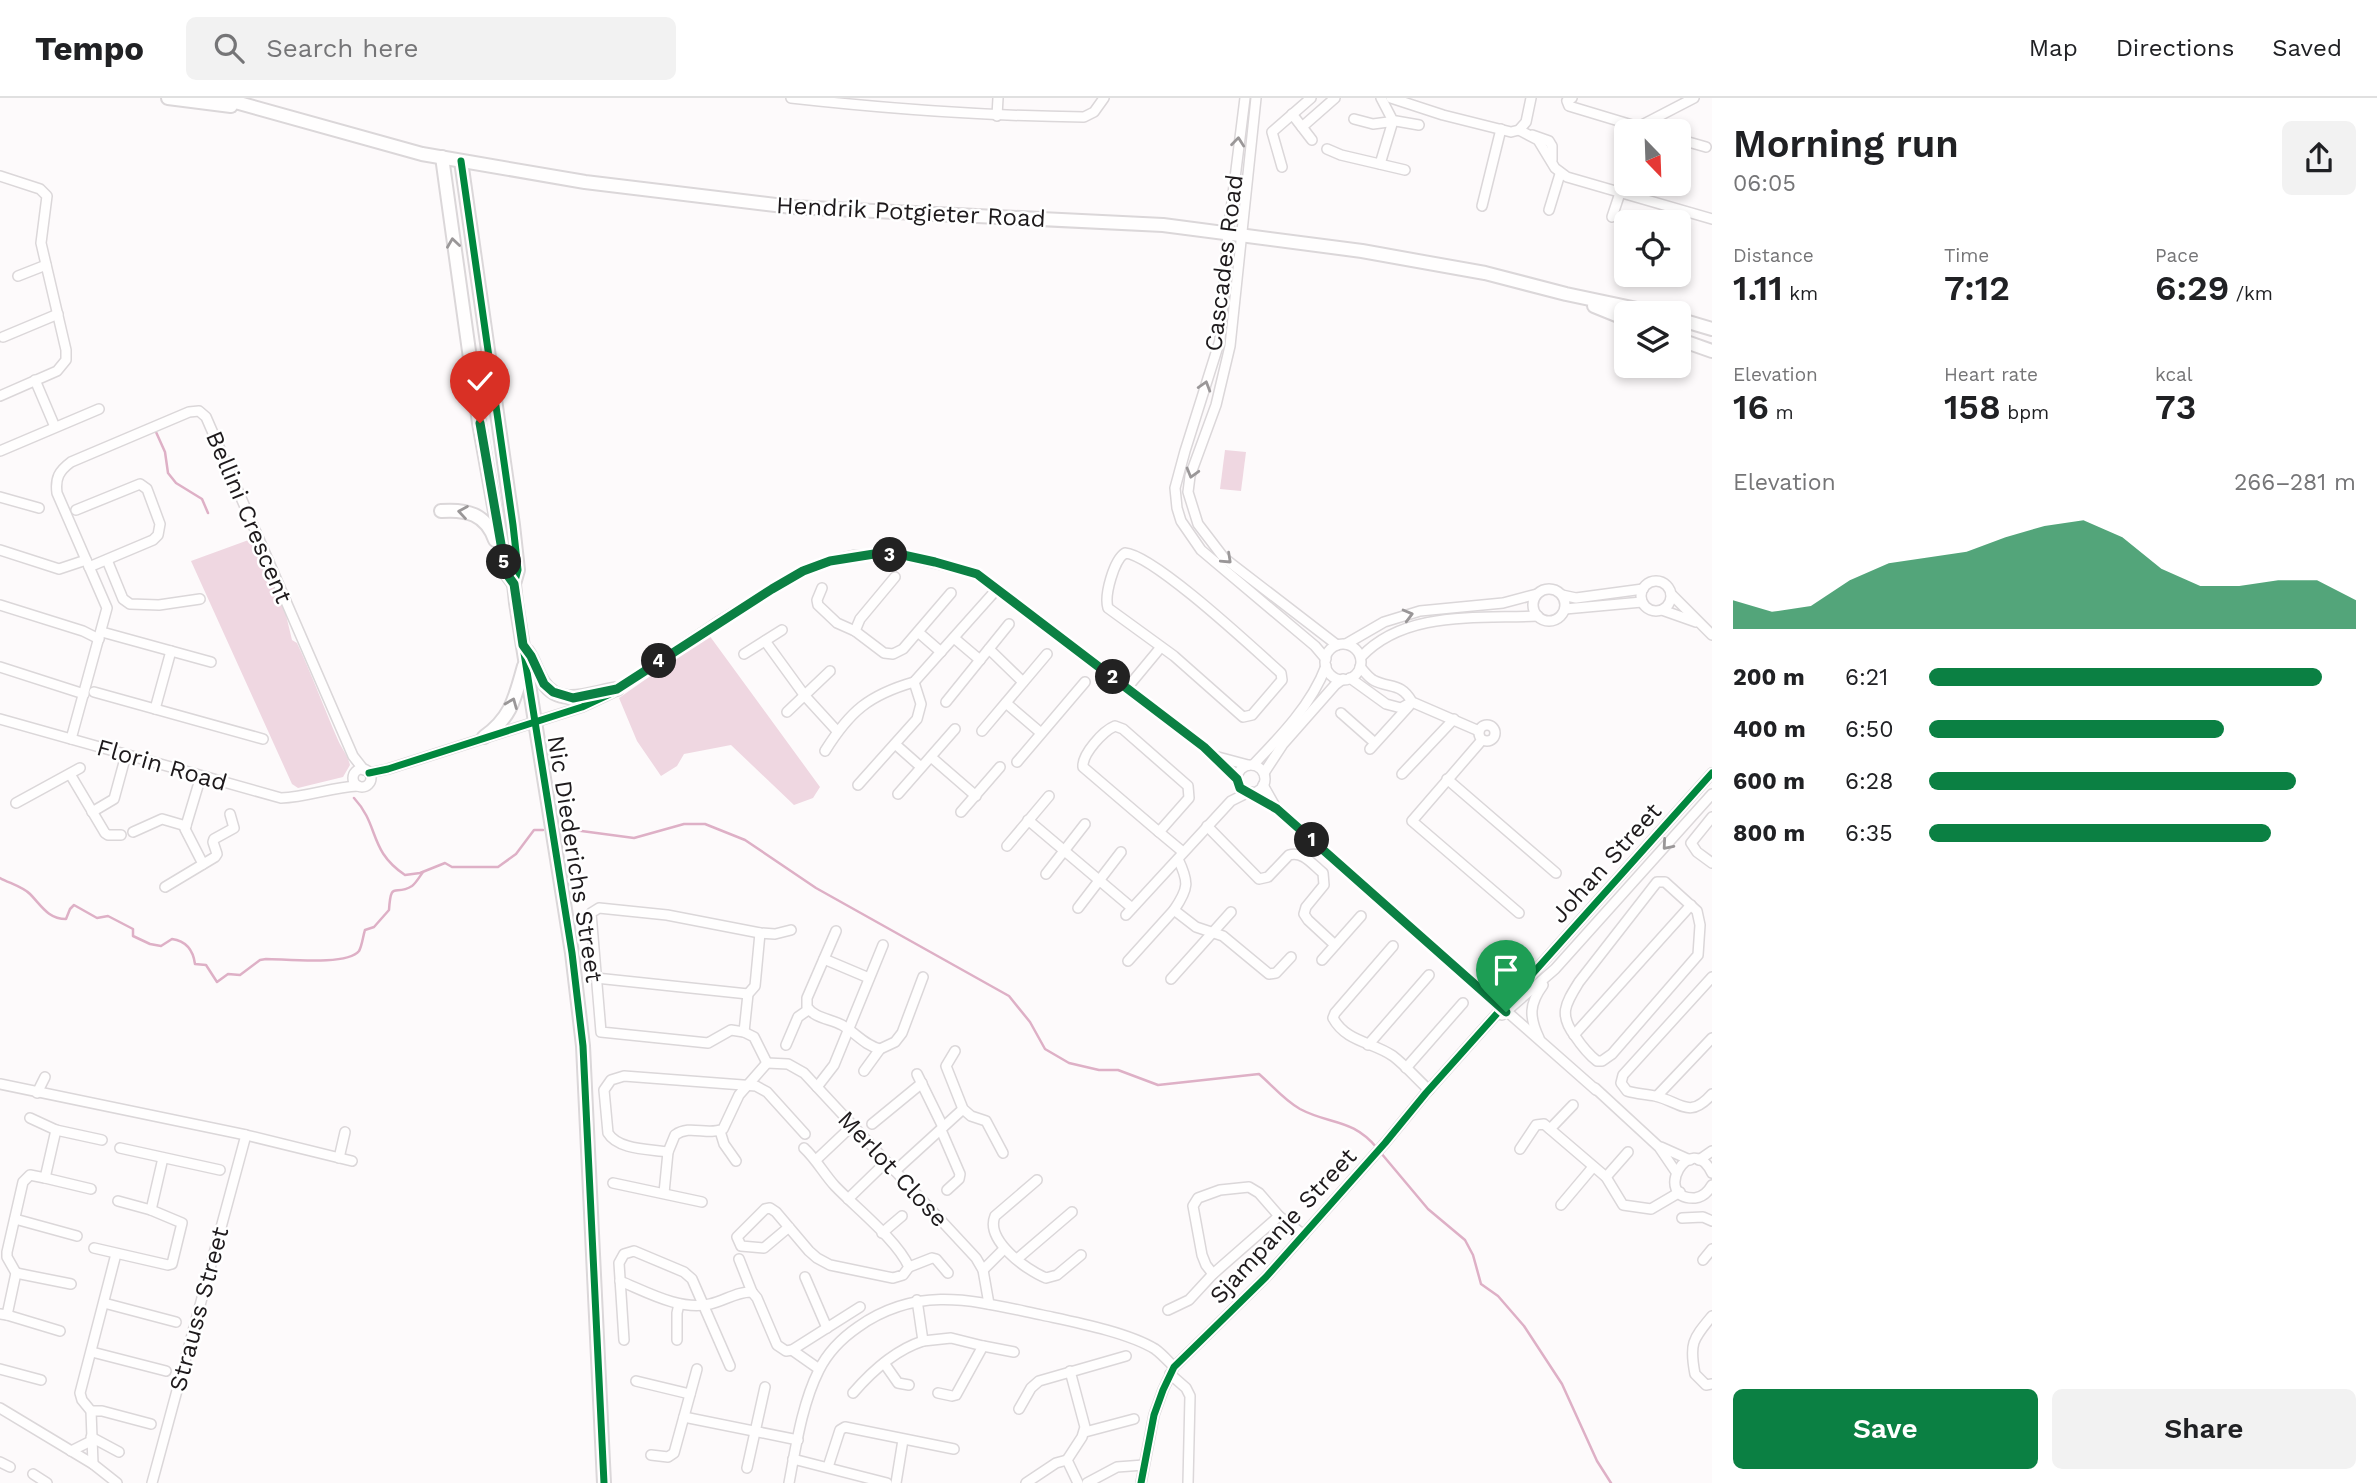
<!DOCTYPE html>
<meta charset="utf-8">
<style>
body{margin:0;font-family:"Work Sans",sans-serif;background:#f2f2f2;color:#202124;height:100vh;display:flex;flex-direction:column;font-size:26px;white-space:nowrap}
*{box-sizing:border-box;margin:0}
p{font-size:23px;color:#757577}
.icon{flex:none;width:38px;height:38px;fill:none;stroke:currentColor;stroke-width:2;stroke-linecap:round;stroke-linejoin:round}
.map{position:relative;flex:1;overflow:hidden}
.side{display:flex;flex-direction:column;background:#fff;width:665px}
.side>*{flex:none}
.needle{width:46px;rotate:157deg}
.fabs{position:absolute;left:1614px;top:21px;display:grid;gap:14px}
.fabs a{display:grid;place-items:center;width:77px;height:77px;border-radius:10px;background:#fff;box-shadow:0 4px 10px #0003;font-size:35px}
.pin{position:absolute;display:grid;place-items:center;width:60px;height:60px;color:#fff;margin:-72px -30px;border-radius:50% 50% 50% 0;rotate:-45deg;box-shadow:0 0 7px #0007}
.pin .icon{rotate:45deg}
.km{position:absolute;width:35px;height:35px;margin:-18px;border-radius:50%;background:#222;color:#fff;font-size:19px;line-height:35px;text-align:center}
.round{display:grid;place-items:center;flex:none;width:74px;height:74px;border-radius:10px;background:#f2f2f2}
.summary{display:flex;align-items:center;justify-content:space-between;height:119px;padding:0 21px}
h1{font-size:38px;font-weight:600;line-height:52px}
.stats{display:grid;grid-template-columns:repeat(3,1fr);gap:10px;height:119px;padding:7px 21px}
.stats div{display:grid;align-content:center}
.stats b{font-size:35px;font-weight:600}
.stats small{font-size:19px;font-weight:400}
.stats p{font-size:19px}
.chart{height:196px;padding:14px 21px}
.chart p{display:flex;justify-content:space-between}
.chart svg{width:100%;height:126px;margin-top:7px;fill:#0b8043;opacity:.7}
.button{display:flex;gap:14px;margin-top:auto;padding:14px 21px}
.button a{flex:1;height:80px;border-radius:10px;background:#0b8043;color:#fff;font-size:28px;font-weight:600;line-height:80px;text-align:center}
.button a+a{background:#f2f2f2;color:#202124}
ul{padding:0 21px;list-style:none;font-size:23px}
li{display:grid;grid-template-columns:112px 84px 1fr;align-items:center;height:52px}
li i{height:18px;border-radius:9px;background:#0b8043}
header{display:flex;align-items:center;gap:42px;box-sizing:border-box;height:98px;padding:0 35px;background:#fff;border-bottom:2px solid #e0e0e0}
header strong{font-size:33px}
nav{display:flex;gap:38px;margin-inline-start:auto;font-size:24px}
.search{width:490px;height:63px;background:#f2f2f2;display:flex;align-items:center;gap:18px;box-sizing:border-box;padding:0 24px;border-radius:10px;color:#757577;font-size:26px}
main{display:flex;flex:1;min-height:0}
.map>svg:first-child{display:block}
.green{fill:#efd7e1}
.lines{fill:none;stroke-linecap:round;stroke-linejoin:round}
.stream{stroke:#deb0c6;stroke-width:2.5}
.street-casing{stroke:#dbd7d9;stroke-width:12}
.secondary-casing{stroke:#dbd7d9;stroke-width:16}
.street{stroke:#fffefe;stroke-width:9}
.secondary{stroke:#fffefe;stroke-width:12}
.cycleway-casing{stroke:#fff;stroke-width:11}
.cycleway{stroke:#00873e;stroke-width:7}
.oneway{stroke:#9a9798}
.route-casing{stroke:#fff;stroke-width:14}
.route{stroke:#0b8043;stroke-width:9}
.labels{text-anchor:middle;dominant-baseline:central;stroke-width:5;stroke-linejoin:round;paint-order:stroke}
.street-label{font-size:24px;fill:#1e1a1c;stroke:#fff}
</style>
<header>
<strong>Tempo</strong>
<div class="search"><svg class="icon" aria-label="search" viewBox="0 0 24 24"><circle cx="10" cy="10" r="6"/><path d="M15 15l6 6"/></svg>Search here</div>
<nav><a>Map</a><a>Directions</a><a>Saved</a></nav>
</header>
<main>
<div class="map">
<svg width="1712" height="1385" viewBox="0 0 1712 1385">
<rect width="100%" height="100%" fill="#fdfafb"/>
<g class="green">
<path d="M1225,352L1246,354L1241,393L1220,391Z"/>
<path d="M254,440L286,517L292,542L297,545C312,577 324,610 338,642C342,651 348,658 350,667L343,679L298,690L292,686L191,463Z"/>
<path d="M709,537L820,689L813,700L794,707L731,647L684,656L677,668L661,678L637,643L619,600Z"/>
</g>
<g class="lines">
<g class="stream">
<path d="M156,334L165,354L168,375L176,385L202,401L208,415"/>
<path d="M354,700C380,728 368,752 405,777L420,775L445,765L452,769H498L516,756L534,732H543"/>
<path d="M559,730L634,740L684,726H705L745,742L816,790L1009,898L1030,924L1045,951L1069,965L1099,972H1118L1158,987L1259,976C1273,988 1284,1002 1300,1011C1330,1027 1352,1020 1377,1050"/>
<path d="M0,780C9,785 23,789 30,796C41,807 48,821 66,821L70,811L74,807L97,820L108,818L133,831V838L150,846L161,848L172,841C186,843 193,851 195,866L206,867L217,884L228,876L240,877L260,862L266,861C285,861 347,868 359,853C362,848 363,838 365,832L374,829L389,812C391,781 395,799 412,788C416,785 420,778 423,774"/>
<path d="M1381,1055L1428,1111L1465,1142L1473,1157L1481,1186L1498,1198L1524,1228L1562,1286L1597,1363L1611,1385"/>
</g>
<defs>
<g id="street">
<path d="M791,0C890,11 985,18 1084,19L1094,14L1104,0"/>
<path d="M1245,0L1228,136L1220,242L1185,353L1175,390L1177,410L1181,423L1201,452L1315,548L1326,561"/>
<path d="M1256,0L1230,248L1216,307L1190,378L1188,394L1198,426L1224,460L1337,547"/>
<path d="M1391,0L1443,17L1511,34L1519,32L1526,24L1531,0"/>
<path d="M1572,0L1567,3L1569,8L1652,33"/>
<path d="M1292,16L1312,42"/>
<path d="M997,18L998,0"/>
<path d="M1354,21L1373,26L1396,23L1419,27"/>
<path d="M1302,29L1335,0"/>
<path d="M1638,29L1694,0"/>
<path d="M1519,32L1538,42L1555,70L1567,79L1712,121"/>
<path d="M1532,37L1549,43L1552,48V62"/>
<path d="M1678,41L1706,49"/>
<path d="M1327,51L1341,57L1405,72"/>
<path d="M1380,66L1393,23L1381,0"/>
<path d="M1282,69L1272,34L1311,0"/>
<path d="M0,78L40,91L47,98L41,145L66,252V262L57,273L0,298"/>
<path d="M1482,108L1501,31"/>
<path d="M1549,112L1560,76"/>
<path d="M1612,119L1620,95"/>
<path d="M18,178L46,167"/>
<path d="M3,239L58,216"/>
<path d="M35,282L55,329"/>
<path d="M0,353L99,311"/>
<path d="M0,399L39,410"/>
<path d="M76,412L140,386L147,391L160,426L158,437L153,442L89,469"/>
<path d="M0,452L59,471L86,462"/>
<path d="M1125,455C1154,457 1254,551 1281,575L1282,582L1252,617L1243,619L1174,558L1108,510C1104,497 1114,462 1125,455Z"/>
<path d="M107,462L123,501L130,506L159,507L200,501"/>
<circle cx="1656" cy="498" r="15"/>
<path d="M822,490L817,502L818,507L837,525L855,533L884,555L893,556L903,551L951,495"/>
<circle cx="1549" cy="507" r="16"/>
<path d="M1671,496L1712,537"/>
<path d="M1562,497L1576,500L1643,491"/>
<path d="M0,507L83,533L99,541"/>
<path d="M1565,511L1642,504"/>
<path d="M1662,512L1696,524"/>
<path d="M855,533L860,521L895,479"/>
<path d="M102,534L211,564"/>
<path d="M918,534L941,554"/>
<path d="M954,540L980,562"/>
<path d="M765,543L805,598L837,633"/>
<path d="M1346,546L1384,524L1420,513L1503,505L1537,496"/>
<circle cx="1343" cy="564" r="18"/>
<path d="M989,551L1023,584"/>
<path d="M744,556L782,532"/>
<path d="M1361,559C1405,512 1478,521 1538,518"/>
<path d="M0,569L84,596"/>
<path d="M1360,569C1364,573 1368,579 1373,582C1390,591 1401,584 1412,604L1479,633"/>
<path d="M1350,580L1386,606L1401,610L1412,604"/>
<path d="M914,584L997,491"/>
<path d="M1127,590L1161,549"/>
<path d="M94,594L263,641"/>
<path d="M946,604L1009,526"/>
<path d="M1006,605L1041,635"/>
<path d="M155,611L171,553"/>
<path d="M787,614L830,573"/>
<path d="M1341,615L1375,645"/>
<path d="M0,621L281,700C308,699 332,689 358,688"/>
<circle cx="1487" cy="635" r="8"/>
<path d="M1115,628L1123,631L1188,688L1189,700L1159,734L1083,669C1082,656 1103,633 1115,628Z"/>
<path d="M982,633L1047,556"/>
<path d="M71,641L107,510L57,395C55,380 59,373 71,364L189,314L199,313L206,319L353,658L364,672"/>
<path d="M1482,642L1412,723L1519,815"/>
<path d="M895,646L921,669"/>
<path d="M1370,651L1409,608"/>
<path d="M825,653C850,613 869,597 914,584"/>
<path d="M931,659L976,698"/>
<path d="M1218,659L1248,667"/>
<path d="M1017,664L1085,584"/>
<path d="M1253,667C1281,638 1312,606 1326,568"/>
<circle cx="1251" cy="681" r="14"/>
<circle cx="362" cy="680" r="9"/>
<path d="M369,675L388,671L582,609L612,595L718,524L803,473L830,463L855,457H903L977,476L1204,649L1237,681"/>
<path d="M1264,675L1283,646L1335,587L1343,581"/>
<path d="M70,676L105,735L108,737H121"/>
<path d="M1402,676L1454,621"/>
<path d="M201,678L185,731L203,766"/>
<path d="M1447,681L1556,775"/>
<path d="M858,687L917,621L921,606L914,584"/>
<path d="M1263,687L1276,710"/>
<path d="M1251,694L1277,711L1596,992"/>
<path d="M898,696L955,631"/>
<path d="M16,705L80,670"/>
<path d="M92,714L114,701L126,657"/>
<path d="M961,714L1000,669"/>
<path d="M1712,719L1691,745L1697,754L1712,765"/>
<path d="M1028,722L1132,810"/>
<path d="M1207,728L1259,781L1268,779L1289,757C1303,753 1312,766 1323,775L1324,787L1306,809L1304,816L1308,822L1335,847"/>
<path d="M133,734L162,721L186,728"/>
<path d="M1159,734L1183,754"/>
<path d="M1007,748L1049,698"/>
<path d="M1178,761C1189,784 1189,790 1174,812L1196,829L1223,838L1269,876L1276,875L1291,859"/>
<path d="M1046,776L1085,726"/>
<path d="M1657,784H1665L1697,813L1700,827L1698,857L1612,956L1602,963H1597C1588,956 1581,947 1575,938C1558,916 1566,905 1579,884Z"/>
<path d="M165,789L215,759L217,756L213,744L214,741L234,730L230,716"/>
<path d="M1078,810L1121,754"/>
<path d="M1126,817L1231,703L1249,694"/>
<path d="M836,833L807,900V909C814,920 831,921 842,927C856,935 864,947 880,951"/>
<path d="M1393,848L1335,915L1333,920C1346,944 1373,944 1393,958C1406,968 1417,981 1429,992"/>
<path d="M824,861L869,880"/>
<path d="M1322,862L1361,818"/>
<path d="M1128,863L1174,812"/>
<path d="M1712,879L1623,977L1621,985L1627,993C1636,996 1646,996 1655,998C1681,1004 1689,1022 1712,996"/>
<path d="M596,880L748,896"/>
<path d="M1171,881L1231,814"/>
<path d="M1483,887L1501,895L1518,889"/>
<path d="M1502,917L1555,871L1712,696"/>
<path d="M744,934L748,896L755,888L760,835"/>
<path d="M1574,937L1691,807"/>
<path d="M1539,940C1529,919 1529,906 1543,887"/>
<path d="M786,947L798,919L808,912"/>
<path d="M1368,947L1429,877"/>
<path d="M955,953L946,968L963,1011L971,1018L986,1023L1003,1055"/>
<path d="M767,965L754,939L744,934L731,932L708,945L601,934L591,815L599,810L667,817L760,835L775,836L791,832"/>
<path d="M767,965L788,966L804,975L976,1160L983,1172L989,1206"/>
<path d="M1406,970L1463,905"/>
<path d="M864,973L880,951L895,944L902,935L923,879"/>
<path d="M917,976L943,1029"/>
<path d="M0,986L246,1037L352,1063"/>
<path d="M817,989L834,967L883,847"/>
<path d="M1595,990L1659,1049L1676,1074"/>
<path d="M37,995L45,979"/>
<path d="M1657,998L1712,940"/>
<path d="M872,1026L922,985"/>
<path d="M1550,1031L1573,1007"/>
<path d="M56,1032L102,1042"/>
<path d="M941,1032L960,1076L959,1081L947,1092"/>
<path d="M720,1033L724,1046L736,1063"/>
<path d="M1661,1049L1690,1062"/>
<path d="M120,1050L220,1072"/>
<path d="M1520,1051L1536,1027L1544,1026L1606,1079L1623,1107L1651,1111L1680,1094"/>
<path d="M668,1054C650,1051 618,1052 608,1035L604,992L611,982L624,978L756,988L767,994L805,1036"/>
<path d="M339,1060L345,1034"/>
<path d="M816,1062L853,1027"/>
<path d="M1699,1062L1712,1053"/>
<path d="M895,1073L963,1011"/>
<path d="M1712,1075C1690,1030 1651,1102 1695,1100C1703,1099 1708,1094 1712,1087"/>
<path d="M1606,1079L1628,1054"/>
<path d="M45,1080L91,1091"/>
<path d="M1037,1082L995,1118C985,1142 1026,1172 1046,1180L1057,1177L1081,1157"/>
<path d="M613,1085L702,1104"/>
<path d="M664,1095L668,1054L675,1037C690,1026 707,1038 723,1031L739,997L767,965"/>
<path d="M848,1101L886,1064"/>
<path d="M1561,1107L1593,1069"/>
<path d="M151,1112L163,1060"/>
<path d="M1682,1120L1703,1119L1712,1123"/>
<path d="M15,1121L77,1138"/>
<path d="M789,1129L764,1150L741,1148L737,1139L765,1111L770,1110L776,1114L809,1153L817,1160L830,1167L893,1180L903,1177L909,1169C897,1142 856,1110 835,1088C824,1076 816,1061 804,1050"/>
<path d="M882,1135L902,1118"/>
<path d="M94,1150L168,1167L172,1166L182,1125L151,1112L118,1103"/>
<path d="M739,1161L752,1194"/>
<path d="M1017,1161L1072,1114"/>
<path d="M1703,1162L1712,1151"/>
<path d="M909,1169L932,1160L936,1161L948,1175"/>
<path d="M983,1172L1004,1151"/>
<path d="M16,1175L71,1186"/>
<path d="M1213,1176L1206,1167L1202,1157L1193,1108L1198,1100L1220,1092L1249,1089L1259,1095L1279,1118L1304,1137"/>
<path d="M805,1179L827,1230"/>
<path d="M620,1183C647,1194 680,1213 710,1206C724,1203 738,1193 752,1194L757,1200L777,1247L786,1253L792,1252L860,1209"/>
<path d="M917,1202L923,1243L951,1240L983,1248L956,1297L952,1298L938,1295"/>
<path d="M104,1205L176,1224"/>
<path d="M1168,1212L1189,1202L1213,1176L1279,1118"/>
<path d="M0,1216L7,1217L16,1175L7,1159V1154L23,1084L30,1077L45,1080L56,1032L30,1020"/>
<path d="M7,1217L60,1233"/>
<path d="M1712,1218C1693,1241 1689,1245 1695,1276L1706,1287L1712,1286"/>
<path d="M624,1242L619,1165L624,1156L634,1153L684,1174L692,1181L730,1268"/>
<path d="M677,1242V1215L679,1206"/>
<path d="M983,1248L1014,1254"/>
<path d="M792,1252L819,1271"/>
<path d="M92,1254L166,1273"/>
<path d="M884,1265L898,1285L909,1287"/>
<path d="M0,1271L41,1282"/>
<path d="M1070,1273L1085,1329L1082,1339L1067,1362L1078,1385"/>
<path d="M1170,1276L1186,1290L1190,1298L1188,1385"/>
<path d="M636,1283L690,1296"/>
<path d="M853,1295C872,1273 895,1252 923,1243"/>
<path d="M0,1310L93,1366L117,1385"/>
<path d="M1019,1311L1031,1290L1039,1283L1126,1258"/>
<path d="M91,1313H102L151,1326"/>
<path d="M684,1319L798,1342"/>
<path d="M1085,1334L1134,1321"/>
<path d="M91,1339L119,1354"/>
<path d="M71,1353L91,1343"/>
<path d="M651,1357L668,1359L674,1355L697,1271"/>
<path d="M793,1361L887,1385"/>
<path d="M0,1364L10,1369"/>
<path d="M93,1366L91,1313L82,1302L80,1295L116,1156"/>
<path d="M828,1369L840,1332L845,1329L954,1351"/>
<path d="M747,1370L765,1289"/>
<path d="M33,1376L47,1385"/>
<path d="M152,1385L246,1037"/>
<path d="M789,1385C796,1348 802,1306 819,1272C828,1254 842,1240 858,1229C919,1186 975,1203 1042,1217C1074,1224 1127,1234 1155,1251C1162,1256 1168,1263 1174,1269"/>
<path d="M896,1385L903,1342"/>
<path d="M1026,1385L1056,1365L1067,1362"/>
<path d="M1087,1385L1117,1369L1144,1367"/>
<path d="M1141,1385L1154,1317L1163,1292L1174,1269L1266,1179L1385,1045L1426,995L1712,675"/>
</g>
<g id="secondary">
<path d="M168,0L231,8"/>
<path d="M221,0L422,56L585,84L792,109L1163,127L1362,153L1485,175L1566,196L1656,215"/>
<path d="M442,59L479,325L506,475L514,486"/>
<path d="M461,63L513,427L518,472L514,486L516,505L572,855L583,948L604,1385"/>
<path d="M1594,208L1626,221"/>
<path d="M1678,221L1712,231"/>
<path d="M1678,241L1712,253"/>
<path d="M441,413C467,411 486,416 495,442"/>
<path d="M527,553C534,562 536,574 543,584C560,611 593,594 617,591"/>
<path d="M484,639C512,619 515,599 524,568"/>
</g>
</defs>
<use href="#street" class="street-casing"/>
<use href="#secondary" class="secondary-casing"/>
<use href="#street" class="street"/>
<use href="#secondary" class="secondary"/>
<defs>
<g id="cycleway">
<path d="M461,63L513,427L518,472L514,486L516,505L572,855L583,948L604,1385"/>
<path d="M369,675L388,671L582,609L612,595L718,524L803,473L830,463L855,457H903L977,476L1204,649L1237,681"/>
<path d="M1141,1385L1154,1317L1163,1292L1174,1269L1266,1179L1385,1045L1426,995L1712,675"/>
</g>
</defs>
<use href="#cycleway" class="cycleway-casing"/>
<use href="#cycleway" class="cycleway"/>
</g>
<defs><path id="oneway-chevron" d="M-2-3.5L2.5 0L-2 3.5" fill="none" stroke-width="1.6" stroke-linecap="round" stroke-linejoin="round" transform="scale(1.75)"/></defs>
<g class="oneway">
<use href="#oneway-chevron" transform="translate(1238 44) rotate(-84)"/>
<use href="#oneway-chevron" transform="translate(453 145) rotate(-98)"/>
<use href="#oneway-chevron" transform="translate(1205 288) rotate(-73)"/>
<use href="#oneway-chevron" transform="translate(1192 375) rotate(106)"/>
<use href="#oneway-chevron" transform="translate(463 414) rotate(-171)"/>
<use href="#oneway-chevron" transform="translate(1227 461) rotate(43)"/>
<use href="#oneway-chevron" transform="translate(1408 517) rotate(-15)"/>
<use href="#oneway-chevron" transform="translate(512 605) rotate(-68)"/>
<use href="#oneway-chevron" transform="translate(1667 747) rotate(131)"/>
</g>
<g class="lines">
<defs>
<path id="route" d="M480,325L506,475L514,486L523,547L531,558L544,586L553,594L573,600L617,591L772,491L803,473L830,463L874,456L903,457L935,464L977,476L1204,649L1237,681L1240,690L1277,711L1506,914"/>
</defs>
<use href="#route" class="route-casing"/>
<use href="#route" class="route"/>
</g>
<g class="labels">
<g class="street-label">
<text transform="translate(911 114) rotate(3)">Hendrik Potgieter Road</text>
<text transform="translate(1224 165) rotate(-83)">Cascades Road</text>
<text transform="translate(249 419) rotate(67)">Bellini Crescent</text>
<text transform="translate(162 667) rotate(16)">Florin Road</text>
<text transform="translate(575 761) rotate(81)">Nic Diederichs Street</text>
<text transform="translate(1606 765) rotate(-48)">Johan Street</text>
<text transform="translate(893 1071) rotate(47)">Merlot Close</text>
<text transform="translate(1283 1128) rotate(-47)">Sjampanje Street</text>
<text transform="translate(199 1211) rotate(-75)">Strauss Street</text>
</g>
</g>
</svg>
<div class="fabs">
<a><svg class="needle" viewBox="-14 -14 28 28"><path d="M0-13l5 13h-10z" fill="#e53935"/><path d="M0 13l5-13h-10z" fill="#757577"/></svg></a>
<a><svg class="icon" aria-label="locate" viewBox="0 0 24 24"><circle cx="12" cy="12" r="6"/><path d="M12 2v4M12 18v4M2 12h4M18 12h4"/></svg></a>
<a><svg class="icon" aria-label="layers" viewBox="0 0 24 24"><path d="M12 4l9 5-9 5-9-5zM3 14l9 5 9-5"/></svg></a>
</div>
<div class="pin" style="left:1506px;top:914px;background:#1e9e55"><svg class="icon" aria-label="arrive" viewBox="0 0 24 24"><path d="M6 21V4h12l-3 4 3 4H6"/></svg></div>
<div class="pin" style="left:480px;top:325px;background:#d93025"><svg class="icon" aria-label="check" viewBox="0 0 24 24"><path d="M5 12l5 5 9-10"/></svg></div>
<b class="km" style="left:1312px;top:742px">1</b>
<b class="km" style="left:1113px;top:579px">2</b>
<b class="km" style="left:890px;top:457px">3</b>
<b class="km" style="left:659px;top:563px">4</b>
<b class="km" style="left:504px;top:464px">5</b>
</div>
<section class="side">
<div class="summary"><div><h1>Morning run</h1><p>06:05</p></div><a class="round"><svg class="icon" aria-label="share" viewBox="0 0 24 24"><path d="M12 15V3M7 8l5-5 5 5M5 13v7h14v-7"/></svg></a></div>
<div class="stats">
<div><p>Distance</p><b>1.11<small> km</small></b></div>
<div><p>Time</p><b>7:12</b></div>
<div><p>Pace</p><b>6:29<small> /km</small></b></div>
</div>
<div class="stats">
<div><p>Elevation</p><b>16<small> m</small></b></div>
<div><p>Heart rate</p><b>158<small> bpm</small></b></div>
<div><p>kcal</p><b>73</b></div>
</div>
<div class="chart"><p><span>Elevation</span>266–281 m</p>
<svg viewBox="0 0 160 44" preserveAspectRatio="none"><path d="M0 44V34L10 38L20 36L30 27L40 21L50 19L60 17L70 12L80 8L90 6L100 12L110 23L120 29L130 29L140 27L150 27L160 34V44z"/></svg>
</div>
<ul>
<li><b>200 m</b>6:21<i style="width:92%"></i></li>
<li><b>400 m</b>6:50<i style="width:69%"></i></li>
<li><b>600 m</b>6:28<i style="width:86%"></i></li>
<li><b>800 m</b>6:35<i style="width:80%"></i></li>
</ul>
<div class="button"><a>Save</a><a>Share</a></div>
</section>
</main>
